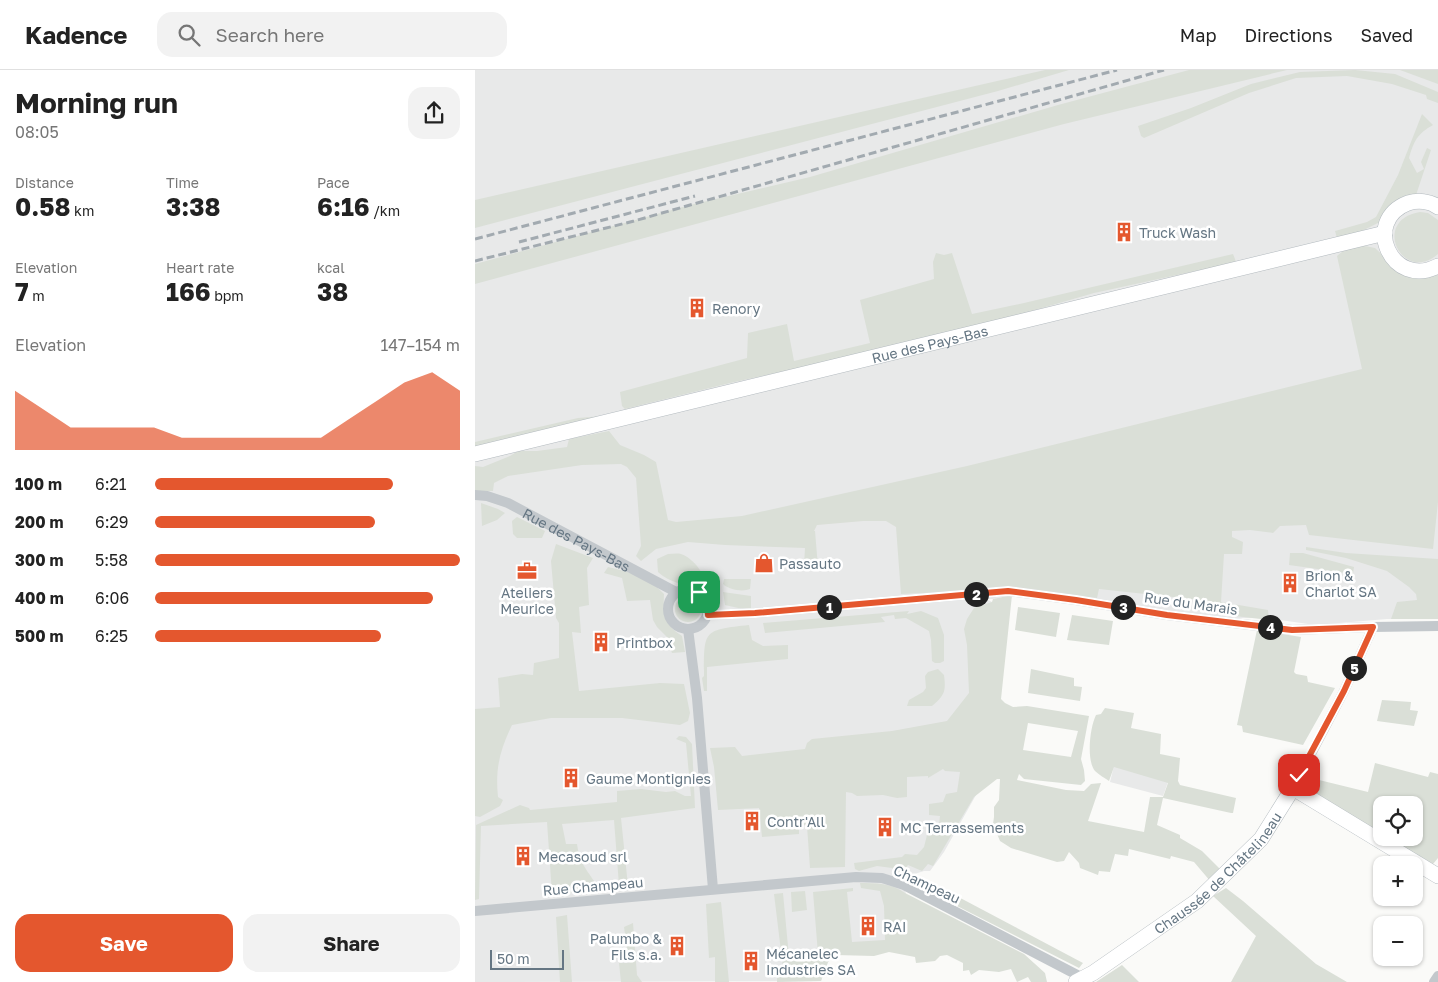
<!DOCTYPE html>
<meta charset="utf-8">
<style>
body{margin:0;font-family:"Golos Text",sans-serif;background:#f2f2f2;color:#222;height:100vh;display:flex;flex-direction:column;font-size:19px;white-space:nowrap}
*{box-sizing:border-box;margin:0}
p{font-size:16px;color:#767676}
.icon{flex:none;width:28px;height:28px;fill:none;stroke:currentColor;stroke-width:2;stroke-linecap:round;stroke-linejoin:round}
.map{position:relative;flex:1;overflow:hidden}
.side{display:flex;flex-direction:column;background:#fff;width:475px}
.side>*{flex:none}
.buttons{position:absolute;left:898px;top:726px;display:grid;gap:10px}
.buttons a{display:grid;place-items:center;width:50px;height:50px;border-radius:10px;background:#fff;box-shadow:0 1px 4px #0004;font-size:25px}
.scale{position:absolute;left:15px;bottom:12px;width:74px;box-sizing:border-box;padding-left:5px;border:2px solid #657683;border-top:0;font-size:14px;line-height:18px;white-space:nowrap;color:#657683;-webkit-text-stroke:4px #fff;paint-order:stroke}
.pin{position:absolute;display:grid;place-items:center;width:42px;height:42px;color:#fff;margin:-21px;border-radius:10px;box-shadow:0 2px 8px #0006}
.km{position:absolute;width:25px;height:25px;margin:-12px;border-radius:50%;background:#222;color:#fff;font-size:14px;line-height:25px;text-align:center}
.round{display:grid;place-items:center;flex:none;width:52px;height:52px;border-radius:15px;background:#f2f2f2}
.summary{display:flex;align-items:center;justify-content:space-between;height:85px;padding:0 15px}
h1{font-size:28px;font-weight:700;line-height:38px}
.metrics{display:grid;grid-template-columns:repeat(3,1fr);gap:8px;height:85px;padding:5px 15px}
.metrics div{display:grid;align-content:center}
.metrics b{font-size:25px;font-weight:700}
.metrics small{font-size:14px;font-weight:400}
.metrics p{font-size:14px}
.chart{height:140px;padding:10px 15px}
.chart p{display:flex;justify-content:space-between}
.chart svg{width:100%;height:90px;margin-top:5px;fill:#e4572e;opacity:.7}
.button{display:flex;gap:10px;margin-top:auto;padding:10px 15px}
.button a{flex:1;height:58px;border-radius:15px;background:#e4572e;color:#fff;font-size:20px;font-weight:700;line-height:58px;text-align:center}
.button a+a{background:#f2f2f2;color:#222}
ul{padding:0 15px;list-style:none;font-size:16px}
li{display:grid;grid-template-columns:80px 60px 1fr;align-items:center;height:38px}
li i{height:12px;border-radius:6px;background:#e4572e}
header{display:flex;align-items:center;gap:30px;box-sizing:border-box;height:70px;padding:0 25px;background:#fff;border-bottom:1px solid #e0e0e0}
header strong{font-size:24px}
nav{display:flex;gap:28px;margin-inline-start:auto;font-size:18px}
.search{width:350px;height:45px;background:#f2f2f2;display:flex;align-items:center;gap:12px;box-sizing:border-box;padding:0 18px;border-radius:15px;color:#767676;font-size:19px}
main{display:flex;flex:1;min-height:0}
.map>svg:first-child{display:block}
.built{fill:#e8e9e9}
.green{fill:#dadfd7;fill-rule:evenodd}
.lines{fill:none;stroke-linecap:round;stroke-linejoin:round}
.secondary-casing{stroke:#b3babf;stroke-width:16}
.street{stroke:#c3c8cc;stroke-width:10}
.secondary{stroke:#fff;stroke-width:15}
.rail{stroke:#a2aab0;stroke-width:3;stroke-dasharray:8 4;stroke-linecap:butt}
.route-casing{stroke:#fff;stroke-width:10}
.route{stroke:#e4572e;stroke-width:6}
.labels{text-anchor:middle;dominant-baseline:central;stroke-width:5;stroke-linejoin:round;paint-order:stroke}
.poi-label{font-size:14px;fill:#657683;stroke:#fff;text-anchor:start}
.street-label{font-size:14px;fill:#657683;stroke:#fff}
</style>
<header>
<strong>Kadence</strong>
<div class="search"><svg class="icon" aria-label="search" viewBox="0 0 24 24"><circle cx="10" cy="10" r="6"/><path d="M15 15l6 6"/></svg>Search here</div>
<nav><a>Map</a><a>Directions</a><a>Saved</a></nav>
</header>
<main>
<section class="side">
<div class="summary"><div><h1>Morning run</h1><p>08:05</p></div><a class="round"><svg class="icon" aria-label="share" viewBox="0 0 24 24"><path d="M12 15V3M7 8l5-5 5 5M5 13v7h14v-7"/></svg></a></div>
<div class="metrics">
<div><p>Distance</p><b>0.58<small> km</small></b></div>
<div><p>Time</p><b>3:38</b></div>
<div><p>Pace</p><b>6:16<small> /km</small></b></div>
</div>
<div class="metrics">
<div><p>Elevation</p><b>7<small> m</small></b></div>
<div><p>Heart rate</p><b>166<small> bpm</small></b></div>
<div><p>kcal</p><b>38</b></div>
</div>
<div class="chart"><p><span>Elevation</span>147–154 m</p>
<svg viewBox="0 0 160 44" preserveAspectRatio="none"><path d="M0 44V15L10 24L20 33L30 33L40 33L50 33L60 38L70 38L80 38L90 38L100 38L110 38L120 29L130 20L140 11L150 6L160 15V44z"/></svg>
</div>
<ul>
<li><b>100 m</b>6:21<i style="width:78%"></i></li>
<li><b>200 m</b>6:29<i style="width:72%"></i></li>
<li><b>300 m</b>5:58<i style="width:100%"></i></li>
<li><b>400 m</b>6:06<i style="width:91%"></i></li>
<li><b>500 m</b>6:25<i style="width:74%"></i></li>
</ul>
<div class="button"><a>Save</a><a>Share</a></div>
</section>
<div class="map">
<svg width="963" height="912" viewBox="0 0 963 912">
<rect width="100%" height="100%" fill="#fafaf8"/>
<g class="built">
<path d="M0,0H963V549H912L840,555L791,548H734L537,525L518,529H511L517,532L510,709L469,782L455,801H449L427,808L432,828L425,868L367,879L353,892L346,911L0,912Z"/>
<path d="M639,696L693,712L688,726L635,712Z"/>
</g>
<g class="green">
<path d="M570,0H594L523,21L0,158V130Z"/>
<path d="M714,0H812L589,54L0,214V194L215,135L335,107L583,35Z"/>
<path d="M880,0L920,4L963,22V33L952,29L951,25L917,14L872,6L821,8L774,23L669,68L666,66L663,56L716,38L776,14L825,2Z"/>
<path d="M925,0H963V14Z"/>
<path d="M947,44L958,55C942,64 939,71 934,88L942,103L949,99L946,92L952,78L956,80L941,125L907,151L883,163L862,168L860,161L892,152L901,147L923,105Z"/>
<path d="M945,142L953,143L963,150V184C928,215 895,150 945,142Z"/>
<path d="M885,175L900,178L926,202L948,208L963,203V432L958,479L834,465L831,455L805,456L798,463L775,460L757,461V467L768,472L767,484H749L746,532L793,540L794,550L735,543V531L624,519L622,528L538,519L426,524L421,457L411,451H388L342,455L339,461H340L343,497L329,495L330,478L250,475L213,472L181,479L166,491L161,486L166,476L161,408L152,397L146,394L107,395L33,406L19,413L18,421H0V396L8,397L35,386L43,381H62L92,377L94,369L134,361L145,375L169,385L181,392L193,450L201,452L267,446L492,396L887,299L862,186L874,176Z"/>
<path d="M461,183L469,185L477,183L497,244L549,233L758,184L762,194L730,199L619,223L505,256L393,283L255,313L150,339L147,336L145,322L272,288L273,263L312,254L319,291L395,273L385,230L459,209L458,192Z"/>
<path d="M128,346L0,378V372L103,348Z"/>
<path d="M6,433L23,439L30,443L22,450L7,456Z"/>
<path d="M42,447L70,461L67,468H42L38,464L37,451Z"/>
<path d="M81,474L118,488L112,498L114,535L104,537L106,563L97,562L104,621L185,613L209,614L215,643L213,651L205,655L147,648H76L37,655C25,680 20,698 23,727L28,730L25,736L5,747L0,746V639L25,637L23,608L47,604L58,605L59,593L84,588V553L81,548L76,491Z"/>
<path d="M831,477L871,483L963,489V549H916L922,532L942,530L941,524L934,517L912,501L871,488L831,480Z"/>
<path d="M815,483H828L879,497L878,504L814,495Z"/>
<path d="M193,484C197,484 202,483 206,484C214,486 224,497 228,505L225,517C209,515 195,513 183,502L182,489Z"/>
<path d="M133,497C153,501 175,508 189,524C188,546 189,554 207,566L210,582L197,583L192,567L182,557L178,550L175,530L152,531L147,508L129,503Z"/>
<path d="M249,509H276L275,519C268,522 254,520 248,514Z"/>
<path d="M248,522L276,526V539L272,540L250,535Z"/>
<path d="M537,525L526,629L530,633L538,637L552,636L614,646L606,689L609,700L610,711L606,715L549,709L544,704L542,710L591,720L609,721L616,714L626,713L613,751L669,762L675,727H688L693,713L639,697L634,711C630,708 624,705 620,701C611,690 615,657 621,645L626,644L630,638L659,643L656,658L686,664L685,684L705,688L703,711L705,715L761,728L758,743H756L688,728L682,755L705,765V768L727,781L747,801L736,812L719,792L696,786L695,789L654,779L653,786L640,784L635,802L624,801L623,805L605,798L604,793L594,782L589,791L582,792L536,778L525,771L518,754L519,747V737L524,730L525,709H522L499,727L458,796L453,794L447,801L433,795L424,806L417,798L402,796L384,801L380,799L379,793L427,787L430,784L442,785L449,777L452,765L463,764L465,746L454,745V734L468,732L471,724L482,722L485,702L470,701L468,699L453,708V706L432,707V727L422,728L408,725L382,726L377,723L371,722L370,797L335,798L332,756L327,754L324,755V764L287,767L284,738L243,740L239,697L235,678L260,677L267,686L330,679L332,673L337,669L417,661L472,651L494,623L492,575L489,559L492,549L499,538L517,532L518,529ZM553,653L603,661L596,687L548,680Z"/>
<circle cx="213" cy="539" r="13"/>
<path d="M543,537L585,543L581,567L540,560Z"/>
<path d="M434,541L432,544L446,541L463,548L469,565V591L465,593H460L457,591L456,570L454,561L431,548L420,549L419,545L406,547L410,552L290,563L288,553Z"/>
<path d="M597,545L638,551L634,575L592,570Z"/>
<path d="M274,555L277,570L288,576L313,575V589L232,597V621H229L227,608L229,606C229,560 228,560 274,555Z"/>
<path d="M782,560L826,567L819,602L821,604L832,606L833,612L860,618L828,675L768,662L767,656L762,655Z"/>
<path d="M463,599L469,605C471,621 470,625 457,636H432L434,630L448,622L451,618L450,606L453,602Z"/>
<path d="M556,599L599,608V616L607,617L605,631L553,623Z"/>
<path d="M907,630L936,632L935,640L943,641L939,656L902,651Z"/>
<path d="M204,666L211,667L217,674L220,738L146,748L153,816L139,820L138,818L144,815L139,750L87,754L91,774H102C105,797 115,802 125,821L77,824L72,752L6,756L4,829L0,830L1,755L45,735L54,738L55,740L142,732V721L166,719L191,722L200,721L210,726H216L211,673L201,669Z"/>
<path d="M900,693L953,707L955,702L963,704V788L958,794L913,768H939V735H906V764L841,723L833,719L840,709L893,722Z"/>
<path d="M440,804L608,893L604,898L435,812L437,805Z"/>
<path d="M385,813C400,813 417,813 430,823L549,884L570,903L572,912H556L553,907L542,912L536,899L524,902L504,900L496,905L494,900L488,901V893L472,885L465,886L460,891L441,893L440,887L414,882L399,886L361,885L353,892L346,911L302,912V908L309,906L299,824L308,823L314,887L343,884L338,822L378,818V821L372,822L377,872L410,870L409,836L405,821L386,818Z"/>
<path d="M751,818L768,831L841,894L872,912H756L781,866L738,826Z"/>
<path d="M330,821L332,840L317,842L316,822Z"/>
<path d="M246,832L254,912H240V887L234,888L231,834Z"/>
<path d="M92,845L97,912H85L81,847Z"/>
<path d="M158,853L162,905L167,912H146L144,893H154L149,857Z"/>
<path d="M647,895L664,912H621Z"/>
</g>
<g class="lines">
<defs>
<g id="secondary">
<path d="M963,137C955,131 943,130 933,133C886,151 917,220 963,196"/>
<path id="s2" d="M0,384L910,163"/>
<path id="s3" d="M601,912L618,903L722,831L786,769L818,718L963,806"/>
</g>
</defs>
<use href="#secondary" class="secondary-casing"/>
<g class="street">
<path id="s1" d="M0,425L12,426L33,433L201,522"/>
<circle cx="213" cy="539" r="20"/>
<path d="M233,545L280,543L533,521L601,530L692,545L817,560L898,557"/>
<path d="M213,559L222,628L238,819"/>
<path d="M818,718L869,621L898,557L963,556"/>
<path d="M0,841L381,807L407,808L429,815L608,908"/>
<path d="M959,912L963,906"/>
</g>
<use href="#secondary" class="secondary"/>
<g class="rail">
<path d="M0,169L642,0"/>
<path d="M44,172L220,126"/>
<path d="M0,191L159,151L689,0"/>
</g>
</g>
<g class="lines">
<defs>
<path id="route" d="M224,522L232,531L233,545L280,543L533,521L601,530L692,545L817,560L898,557L869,621L824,705"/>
</defs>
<use href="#route" class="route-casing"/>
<use href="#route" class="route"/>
</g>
<defs>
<symbol id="building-bare" viewBox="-9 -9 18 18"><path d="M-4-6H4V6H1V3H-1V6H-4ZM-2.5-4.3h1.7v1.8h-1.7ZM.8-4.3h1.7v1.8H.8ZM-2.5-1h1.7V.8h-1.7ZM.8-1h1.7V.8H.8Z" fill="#e4572e" stroke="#fff" stroke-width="2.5" paint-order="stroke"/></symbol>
<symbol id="shop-bare" viewBox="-9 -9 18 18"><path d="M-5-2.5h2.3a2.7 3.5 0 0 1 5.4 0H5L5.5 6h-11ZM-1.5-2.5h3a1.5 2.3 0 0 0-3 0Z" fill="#e4572e" stroke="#fff" stroke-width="2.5" paint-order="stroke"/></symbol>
<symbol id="office-bare" viewBox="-9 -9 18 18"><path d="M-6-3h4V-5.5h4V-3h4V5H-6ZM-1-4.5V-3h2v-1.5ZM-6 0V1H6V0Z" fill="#e4572e" stroke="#fff" stroke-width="2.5" paint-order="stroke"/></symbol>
</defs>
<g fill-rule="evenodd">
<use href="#building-bare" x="635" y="148" width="28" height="28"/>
<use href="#building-bare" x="208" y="224" width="28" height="28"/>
<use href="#shop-bare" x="275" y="479" width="28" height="28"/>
<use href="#office-bare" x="38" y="487" width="28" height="28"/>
<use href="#building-bare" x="801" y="499" width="28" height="28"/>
<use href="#building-bare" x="112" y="558" width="28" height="28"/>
<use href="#building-bare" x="82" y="694" width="28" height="28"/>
<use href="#building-bare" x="263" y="737" width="28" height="28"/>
<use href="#building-bare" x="396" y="743" width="28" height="28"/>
<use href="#building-bare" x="34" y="772" width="28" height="28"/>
<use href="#building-bare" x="379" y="842" width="28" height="28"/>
<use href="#building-bare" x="188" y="862" width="28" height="28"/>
<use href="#building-bare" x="262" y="877" width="28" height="28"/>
</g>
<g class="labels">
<g class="poi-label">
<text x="664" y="162">Truck Wash</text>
<text x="237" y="238">Renory</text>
<text x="304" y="493">Passauto</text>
<text x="830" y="505">Brion &amp;<tspan x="830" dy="16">Charlot SA</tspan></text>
<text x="52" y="522" text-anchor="middle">Ateliers<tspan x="52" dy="16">Meurice</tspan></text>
<text x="141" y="572">Printbox</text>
<text x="111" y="708">Gaume Montignies</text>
<text x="292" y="751">Contr'All</text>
<text x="425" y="757">MC Terrassements</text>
<text x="63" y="786">Mecasoud srl</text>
<text x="408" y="856">RAI</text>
<text x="187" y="868" text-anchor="end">Palumbo &amp;<tspan x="187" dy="16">Fils s.a.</tspan></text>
<text x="291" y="883">Mécanelec<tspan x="291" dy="16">Industries SA</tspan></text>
</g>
<g class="street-label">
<text stroke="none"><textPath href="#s2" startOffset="468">Rue des Pays-Bas</textPath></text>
<text stroke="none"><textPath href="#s1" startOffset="112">Rue des Pays-Bas</textPath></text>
<text transform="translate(716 533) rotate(8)">Rue du Marais</text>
<text stroke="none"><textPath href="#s3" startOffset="180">Chaussée de Châtelineau</textPath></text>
<text transform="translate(452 814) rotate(25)">Champeau</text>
<text transform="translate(118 816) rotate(-5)">Rue Champeau</text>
</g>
</g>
</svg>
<div class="buttons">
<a><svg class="icon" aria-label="locate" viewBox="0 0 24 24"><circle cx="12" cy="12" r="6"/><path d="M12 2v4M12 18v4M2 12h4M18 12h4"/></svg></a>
<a>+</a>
<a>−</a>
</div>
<div class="scale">50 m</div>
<div class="pin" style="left:224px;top:522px;background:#1e9e55"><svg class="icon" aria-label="arrive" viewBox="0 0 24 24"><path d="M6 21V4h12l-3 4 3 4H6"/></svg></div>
<div class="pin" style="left:824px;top:705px;background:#d93025"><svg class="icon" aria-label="check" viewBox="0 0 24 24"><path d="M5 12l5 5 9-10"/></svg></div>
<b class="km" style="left:354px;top:537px">1</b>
<b class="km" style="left:501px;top:524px">2</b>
<b class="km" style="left:648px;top:537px">3</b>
<b class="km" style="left:795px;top:557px">4</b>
<b class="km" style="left:879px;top:598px">5</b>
</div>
</main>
